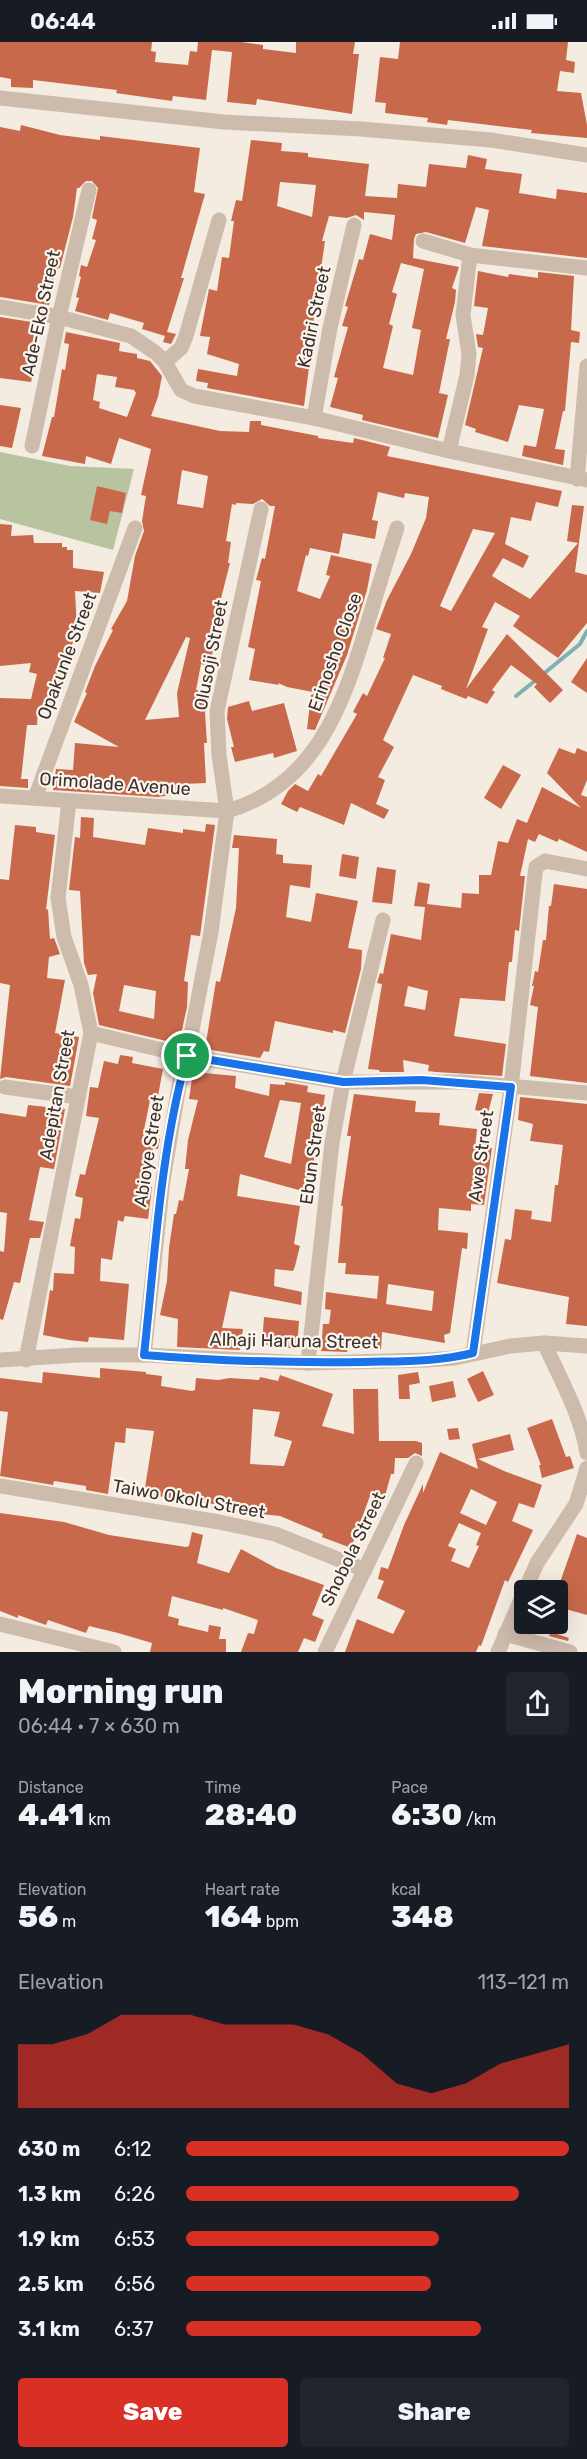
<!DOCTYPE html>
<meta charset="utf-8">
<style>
body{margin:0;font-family:Rubik,sans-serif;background:#20242c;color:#f1f3f6;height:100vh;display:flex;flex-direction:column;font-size:22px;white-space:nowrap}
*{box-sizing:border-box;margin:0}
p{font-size:20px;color:#9ea1a6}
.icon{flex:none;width:33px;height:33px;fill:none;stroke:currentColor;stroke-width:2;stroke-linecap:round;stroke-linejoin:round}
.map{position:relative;height:1610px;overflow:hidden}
.drawer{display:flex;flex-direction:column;background:#171b24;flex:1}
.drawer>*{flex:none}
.fabs{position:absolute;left:514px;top:1538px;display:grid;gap:12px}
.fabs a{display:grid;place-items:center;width:54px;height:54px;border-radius:6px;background:#171b24;box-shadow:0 6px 24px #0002;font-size:30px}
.pin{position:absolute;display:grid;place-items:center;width:51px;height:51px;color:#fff;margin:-26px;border:3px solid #fff;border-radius:50%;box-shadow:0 2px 6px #0007}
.round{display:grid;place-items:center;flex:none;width:63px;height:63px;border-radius:6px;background:#20242c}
.head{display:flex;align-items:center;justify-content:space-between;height:102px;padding:0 18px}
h1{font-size:33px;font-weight:800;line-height:45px}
.figures{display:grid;grid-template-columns:repeat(3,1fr);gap:9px;height:102px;padding:6px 18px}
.figures div{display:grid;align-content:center}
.figures b{font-size:30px;font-weight:800}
.figures small{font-size:16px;font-weight:400}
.figures p{font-size:16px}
.chart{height:168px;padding:12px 18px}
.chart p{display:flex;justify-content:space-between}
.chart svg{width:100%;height:108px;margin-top:6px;fill:#d93025;opacity:.7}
.cta{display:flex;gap:12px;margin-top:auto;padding:12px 18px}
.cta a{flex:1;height:69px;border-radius:6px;background:#d93025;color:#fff;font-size:24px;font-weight:800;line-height:69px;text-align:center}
.cta a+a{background:#20242c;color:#f1f3f6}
ul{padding:0 18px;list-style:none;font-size:20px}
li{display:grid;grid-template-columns:96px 72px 1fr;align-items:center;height:45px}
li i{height:15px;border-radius:8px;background:#d93025}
.status{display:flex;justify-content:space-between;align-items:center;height:42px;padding:0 30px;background:#171b24;direction:ltr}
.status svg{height:16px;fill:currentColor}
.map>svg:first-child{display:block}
.green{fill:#b8c4a0}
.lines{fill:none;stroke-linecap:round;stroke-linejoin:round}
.stream{stroke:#7fb0b2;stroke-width:4}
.building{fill:#c8694b;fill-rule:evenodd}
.minor{stroke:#cdbbac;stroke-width:15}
.route-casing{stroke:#fff;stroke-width:12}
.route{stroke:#1a73e8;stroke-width:8}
.labels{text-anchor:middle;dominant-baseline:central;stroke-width:4.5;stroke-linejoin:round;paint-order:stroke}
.street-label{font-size:18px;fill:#3b302b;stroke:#fbf5ee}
</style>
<div class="status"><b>06:44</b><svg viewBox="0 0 49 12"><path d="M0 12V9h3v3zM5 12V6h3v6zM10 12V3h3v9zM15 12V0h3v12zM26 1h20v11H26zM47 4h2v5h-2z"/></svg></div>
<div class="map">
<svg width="587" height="1610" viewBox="0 0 587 1610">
<rect width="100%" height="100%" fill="#f4ebe1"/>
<path class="green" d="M0,410L70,424L134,427L113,508L0,477Z"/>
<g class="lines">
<g class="stream">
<path d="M542,633L580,602L587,589"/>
<path d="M516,654L536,638"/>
</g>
</g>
<g class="building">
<path d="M0,0H152L151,9L156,10L155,20L188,23L190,9L197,10L198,0H241L263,3V7L296,11V0H355L353,12H359L352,72L257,57L256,63L227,60L232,10L212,8L206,58L173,54L172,59L116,51L117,48L33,38V46L11,45V37L0,35Z"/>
<path d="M400,0H568L566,18L575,20L574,31L560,29L557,49L581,51L587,83V96L531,91L532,88L448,78L447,83L427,80L428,76L385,71L386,61L375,60L380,15L398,17Z"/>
<path d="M21,83L60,93L100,98V94L200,106L194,150L205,152L181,236H184L167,290L176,292L171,302L163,300L165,294L142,287L144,281L110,271L108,278L75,269L79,256L76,255L81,235L79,234L81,223L87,225L96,198L92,197L97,178L92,176L98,146L92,139H86L79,146H77L73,175L60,226H58L54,236L49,263L0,255V85L20,89Z"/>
<path d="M251,98L282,101L281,109L308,111V115L369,122L365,154L397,156L398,142L426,145L429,122L466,126L468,113L487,117L485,127L522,132L519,151L556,157L557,147L587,151V216L482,204L489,168L476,165L465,201L426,190L416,192L414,197L413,216L459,225L452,246L456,248L455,260L446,297H450L439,351L448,353L438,396L362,378L363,373L330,365L338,336L334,335L348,285L342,284L348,265L345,264L359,217L363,218L370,192L392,198L395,173L364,170V178L356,173L347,176L329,174L322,199H325L313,282H310L305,317L310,318L304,364L207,346L208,341L196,339L198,327L237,334L239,322L207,312L210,295L200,294L209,247L217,249L222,215L229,216L234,179H231L236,158L242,159ZM280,140L316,143L312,175L277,164ZM401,221L424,227L412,286L421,288L413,333L383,326L393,284L389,282L397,252L392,250Z"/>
<path d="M478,229L508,235L509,232L538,236V230L574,234L571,288L580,290L579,301L571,300L565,369H563L555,407L565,408L563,423L522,414L524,403L536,405L544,367L519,363L508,400L475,390L476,387L465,383L483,306L478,305L476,292L483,293L488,266L474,264Z"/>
<path d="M0,275L38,281L29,319L36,321L31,340L0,336Z"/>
<path d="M66,290L120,301L119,309L137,312V316L150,319L162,334L158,355L151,374L220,389L249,390L250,379H261V383L318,394V396L353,401L354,396L390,405L387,414L562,449L558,465L536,460L531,479L511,475L505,502L529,514L523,526L503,516L492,534L530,557L578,501L567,499L572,463L584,464L575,530L587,533V581L558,616L513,584L520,574L495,560L482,585L488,587L466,647L507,592L563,648L550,661L534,645L537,642L511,623L492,648L495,650L487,662L468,654L466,657L441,647L442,644L413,633L383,698L394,705L378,735L385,738L376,762L389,768L384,777L351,761L344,783L300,765L297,770L281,762L288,749L295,742L308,749L318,732L321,734L357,672L353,670L363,651L367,654L385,616H383L391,592L376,587L387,558L411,512L426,476L429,455L405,451L404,456L378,450L372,478L378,479L375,497L343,491L339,512L310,506L308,514L306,513L297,549L320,557L330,534L326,533L331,513L372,522L367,548L347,613L315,688L307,687L311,653L318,651L287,645L278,641L279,643L249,638L255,607L248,605L261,539L256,538L262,516L265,517L275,464H270L262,457L253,462L236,461V463L232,462L226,499L231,500L228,521H230L212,592L216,593L210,624L201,622L196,648L211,651L205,671L207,701H204L206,741L183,742L184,751L158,755L53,748L56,727L73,728L75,701L119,705L74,680L87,651L85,650L95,624L113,588L111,587L127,559L135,514L144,489L142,479L146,454L141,453L151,407L119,396L111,422L86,414L85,422L42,414L52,375H54L62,327L65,328L69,302L64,301ZM97,332L117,335L115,345L134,348L136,351L127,375L99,366L100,360L93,358ZM182,428L208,434L203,466L177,462ZM473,487L495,491L451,569L440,564ZM186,595L190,596L177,651L179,675L145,678Z"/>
<path d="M0,363L21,366L12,406L0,404Z"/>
<path d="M97,444L126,451L122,471L110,469L107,482L90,478Z"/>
<path d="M0,482L12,483L11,494L33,493L34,501H62V505H67V508H73V526L104,530L100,551L75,549L77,588L67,618L59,652L57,651L53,669L38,666L37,683H27L21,737H28V746L0,744V656L31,657L37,632L29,630L31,621L0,624Z"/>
<path d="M587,616V651L571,640Z"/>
<path d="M249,659L252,669L284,661L297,709L274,716L273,711L235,720L231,705H234L227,677L228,665Z"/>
<path d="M559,706L575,712L577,706L587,710V738L581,753L587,755V810L559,797L557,800L539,792L535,800L528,797L520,834H525L519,889L515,888L512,920H509L505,959L460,956L454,994L506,1002L502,1034L436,1030L428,1029L429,1023L403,1018L404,1030H380L379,1028L368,1027L382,942L377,941L380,931L383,932L391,892L421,898L425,865L414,864L418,840L430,842L427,862L461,866L462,851L479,852V833H491L498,799L508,801L517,777L527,781L542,745L581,766L547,731ZM408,944L428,949L425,968L404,964Z"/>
<path d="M503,723L521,733L501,767L484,756Z"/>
<path d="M81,775L94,776L93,795L145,803L148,786L183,791V787L205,790L206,782L215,783L200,894L191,893L184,939L188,940L187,965L179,1002L99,983L93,951L97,932L88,933L84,921L80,849L69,848L75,795L80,796ZM124,943L156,949L154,977L119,969Z"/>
<path d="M15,783L36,785V790L55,793L46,868L48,867L50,897L54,896L60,912L49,915L47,936L65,938L55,991L79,995L70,1044L6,1035L0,1037L10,943L0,941V837L9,838Z"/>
<path d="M234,793L277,797L276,812L283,813V821L312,823L310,846L290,843L286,875L311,880L316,851L358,859L348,906L362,908L361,927L345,991L333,988V991L275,979L269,1010L264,1009L260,1016L205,1007L216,939L220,940L236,866L239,806H232Z"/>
<path d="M342,812L359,815L356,837L339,834Z"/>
<path d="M377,825L396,828L392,862L372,860Z"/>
<path d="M554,842L587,847V1041L530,1034L538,965L530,963L534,944H532L535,929L538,930L543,898H546L549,864H551Z"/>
<path d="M120,1013L133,1015L132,1021L163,1027L157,1059L150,1058L143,1093L160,1097L158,1107L153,1106L146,1144L152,1145L148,1177L125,1174L123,1180L118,1178L112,1218L101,1216L100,1239L129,1242L124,1298L89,1295L88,1300L69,1298L43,1293L50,1248L53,1249L54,1231L74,1232L75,1205L70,1204L75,1176L80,1177L83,1156L75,1154L80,1132L85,1133L99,1076L86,1074L90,1045L98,1046L104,1019L118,1022Z"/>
<path d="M193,1030L236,1034L235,1046L269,1054L270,1042L285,1043V1040L308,1044L307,1050L325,1053L316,1110L306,1150L240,1132L237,1154L300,1164L294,1202L300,1204L295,1224L293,1229L275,1227L274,1244L302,1250L301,1263L230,1249L222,1286L243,1287L240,1308L177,1305L178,1277L160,1273L167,1239L169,1206L174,1172H176L179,1158L183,1159L189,1127H185L188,1098L198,1058L189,1057ZM280,1058L301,1061L291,1122L264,1115Z"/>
<path d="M479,1051L493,1052L488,1071L475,1068Z"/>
<path d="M354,1052L416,1059L415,1070L440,1071L439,1083L477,1087L475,1106H492L484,1163L471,1162V1169L439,1166L438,1188L468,1191L467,1207L462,1206L450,1291L444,1293L445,1301L382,1290L381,1307L353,1305V1297L347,1310L321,1309L323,1282H329L331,1268L325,1267L326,1250L377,1257L379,1234L345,1232L346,1221H338L343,1164H341L351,1094H347ZM388,1242L434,1249L432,1269L386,1262Z"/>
<path d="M520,1055L587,1062V1284L566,1282L569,1255L497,1241L505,1197L511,1198L515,1167L532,1169L531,1177L551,1180L555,1143H558L563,1103L530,1099L533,1082L518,1078Z"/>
<path d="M28,1063L65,1067L54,1127L40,1125L29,1178L44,1180L40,1196H30L20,1241L14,1240L3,1278L0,1277V1209L4,1210L7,1171L0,1170V1071L26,1075Z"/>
<path d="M264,1275L299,1279L297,1307L262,1302Z"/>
<path d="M100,1326L146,1330V1332L162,1334L161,1344L192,1349L195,1348L196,1336L218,1338L230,1336L259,1338L260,1335L278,1339L280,1333L333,1352L322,1384L354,1392L353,1347H378L379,1399H416L422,1401V1414L415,1411L408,1416H395L394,1432H391L385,1454L371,1451L351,1506L322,1495L323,1492L280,1474L212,1467L213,1462L144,1452L154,1389L126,1386L125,1401L115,1400L108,1452L86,1448V1444L54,1439L53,1443L0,1434L8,1370L0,1369V1336L42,1341L43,1330L100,1336ZM253,1367L280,1370L274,1394L292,1399L284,1424L250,1422Z"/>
<path d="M483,1329L494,1353L478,1360L467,1337Z"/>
<path d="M418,1330L420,1341L409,1343L410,1357H399L398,1333Z"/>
<path d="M453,1339L456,1355L432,1360L429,1344Z"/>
<path d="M552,1377L566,1415L570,1414L574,1426L542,1436L539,1423H541L527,1386Z"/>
<path d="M458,1386L460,1397L449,1398L447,1387Z"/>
<path d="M510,1392L514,1408L478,1417L504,1429L542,1443L534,1466L519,1461L512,1479L533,1488L508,1540L505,1538L481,1604L479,1603L476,1610H345L357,1577L393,1592L405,1569L377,1556L384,1539L378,1537L381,1525L388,1527L404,1483L423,1442V1451L440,1410L478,1427L472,1402ZM471,1447L497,1460L486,1483L460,1471ZM459,1481L481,1491L476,1503L479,1504L469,1526L451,1519L456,1507L448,1504Z"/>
<path d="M0,1471L64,1480L109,1493L186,1505L189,1504L192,1490L203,1493L197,1521L229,1531L241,1507L276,1526L324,1543L312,1573L324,1578L315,1600L304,1596L298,1610H241L248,1591L254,1592L258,1578L223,1566V1568L172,1554L168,1574L179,1577L178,1583L208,1590L209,1583L221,1585L219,1597H226V1610H150L152,1601L118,1591L89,1584L86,1591L48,1578L46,1583L18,1573V1576L0,1569Z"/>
<path d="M577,1492L587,1496V1573L558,1565V1546Z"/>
<path d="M551,1590L569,1596L568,1599L549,1594Z"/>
</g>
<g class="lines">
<g class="minor">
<path d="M0,56L224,80L361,87L491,98L587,113"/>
<path d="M423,199L470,213L587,226"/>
<path d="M0,265L59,275L131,294L156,311L165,320L181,348L194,354L314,376L449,409L587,438"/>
<path d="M165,320L181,306L186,294L219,178"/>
<path d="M314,376L330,286L354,183"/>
<path d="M32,404L59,275L89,148"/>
<path d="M449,409L467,333L469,312L463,273L470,213"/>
<path d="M577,437L587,324"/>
<path d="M0,754L227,769C314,744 342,666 366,587C376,553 386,520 397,486"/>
<path d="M35,756L135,486"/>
<path d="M91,991L187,1014L343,1040H462L587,1051"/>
<path d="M5,1045L78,1055"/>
<path d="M544,1301C560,1336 581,1373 587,1411"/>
<path d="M473,1311L511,1045L535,832L536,825L545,819L587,827"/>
<path d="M144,1313L163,1138L179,1044L187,1014L211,890L227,769L219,713L217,669L261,467"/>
<path d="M0,1318L77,1313H144L308,1321L427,1318L455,1316L510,1304L544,1301L587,1304"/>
<path d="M26,1318L91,991L81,943L64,895L58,856L69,759"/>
<path d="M308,1321L332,1101L343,1040L383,878"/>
<path d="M0,1444L219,1480L275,1492L365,1528"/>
<path d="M0,1582L114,1610"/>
<path d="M505,1592L570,1610"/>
<path d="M325,1610L416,1421"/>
<path d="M498,1610L537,1521L576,1462L587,1426"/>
</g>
</g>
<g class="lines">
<defs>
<path id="route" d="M187,1014L343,1040L422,1038L511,1045L473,1311C437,1320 400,1319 364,1320C290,1321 217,1319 144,1313C155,1214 160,1111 187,1014Z"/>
</defs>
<use href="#route" class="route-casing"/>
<use href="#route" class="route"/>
</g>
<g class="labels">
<g class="street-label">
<text transform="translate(41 271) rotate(-78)">Ade-Eko Street</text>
<text transform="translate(314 275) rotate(-78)">Kadiri Street</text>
<text transform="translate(335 610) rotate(-70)">Erinosho Close</text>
<text transform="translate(211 613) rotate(-79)">Olusoji Street</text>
<text transform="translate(67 614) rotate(-69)">Opakunle Street</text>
<text transform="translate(115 742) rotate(4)">Orimolade Avenue</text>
<text transform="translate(57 1053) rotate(-80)">Adepitan Street</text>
<text transform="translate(149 1109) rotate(-81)">Abioye Street</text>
<text transform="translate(313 1113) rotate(-82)">Ebun Street</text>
<text transform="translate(481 1114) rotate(-82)">Awe Street</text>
<text transform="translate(294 1299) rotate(1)">Alhaji Haruna Street</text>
<text transform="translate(189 1457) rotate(10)">Taiwo Okolu Street</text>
<text transform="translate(353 1507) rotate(-64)">Shobola Street</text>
</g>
</g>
</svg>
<div class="fabs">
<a><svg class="icon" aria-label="layers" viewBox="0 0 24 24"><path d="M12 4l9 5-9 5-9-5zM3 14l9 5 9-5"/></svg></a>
</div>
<div class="pin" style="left:187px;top:1014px;background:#1e9e55"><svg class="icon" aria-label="arrive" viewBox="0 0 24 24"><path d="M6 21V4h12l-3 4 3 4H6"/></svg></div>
</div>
<section class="drawer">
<div class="head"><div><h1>Morning run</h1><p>06:44 · 7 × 630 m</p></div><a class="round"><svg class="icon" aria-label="share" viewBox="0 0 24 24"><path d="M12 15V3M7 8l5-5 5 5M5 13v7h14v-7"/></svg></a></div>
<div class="figures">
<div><p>Distance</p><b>4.41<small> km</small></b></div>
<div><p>Time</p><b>28:40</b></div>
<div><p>Pace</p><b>6:30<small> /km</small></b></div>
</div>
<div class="figures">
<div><p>Elevation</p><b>56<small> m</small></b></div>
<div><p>Heart rate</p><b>164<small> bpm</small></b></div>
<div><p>kcal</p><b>348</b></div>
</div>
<div class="chart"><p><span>Elevation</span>113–121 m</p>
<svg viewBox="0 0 160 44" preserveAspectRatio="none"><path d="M0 44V18L10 18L20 14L30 6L40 6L50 6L60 10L70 10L80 10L90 14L100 22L110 34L120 38L130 34L140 26L150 22L160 18V44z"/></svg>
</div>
<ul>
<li><b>630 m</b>6:12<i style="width:100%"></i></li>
<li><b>1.3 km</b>6:26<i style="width:87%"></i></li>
<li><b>1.9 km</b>6:53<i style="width:66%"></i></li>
<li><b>2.5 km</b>6:56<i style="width:64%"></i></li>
<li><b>3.1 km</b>6:37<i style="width:77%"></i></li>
</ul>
<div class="cta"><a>Save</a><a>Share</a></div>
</section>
